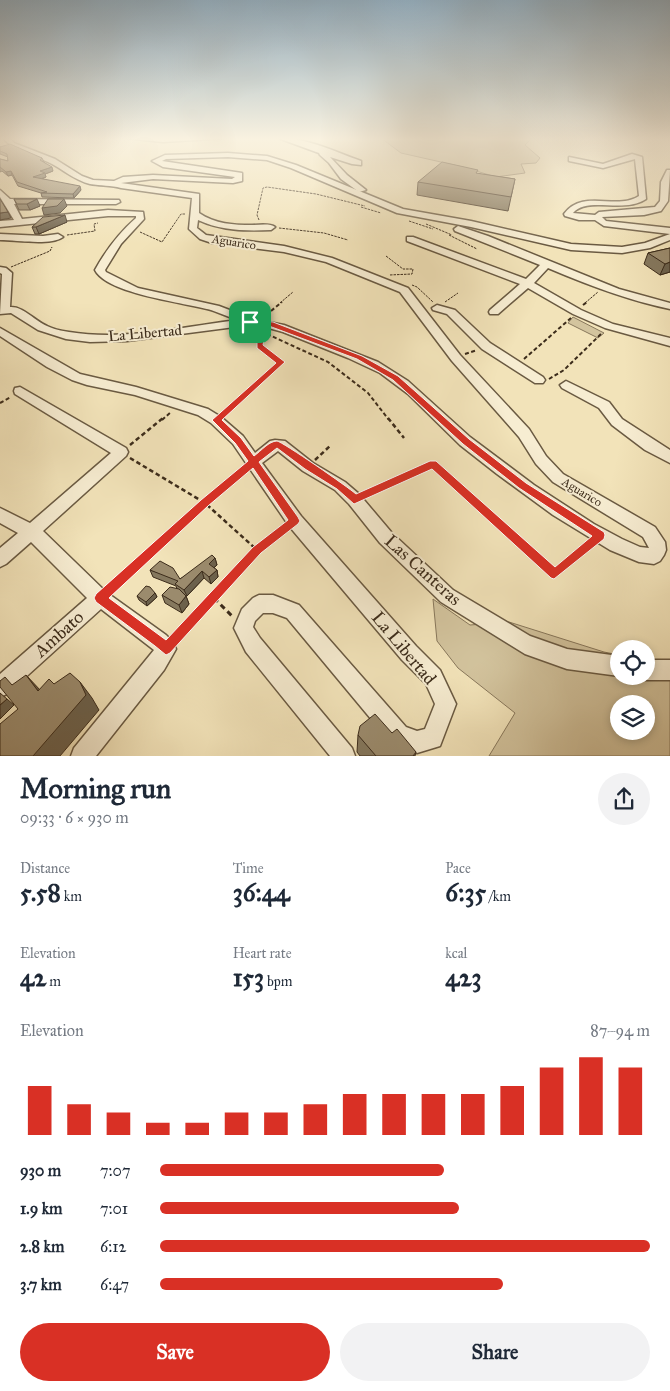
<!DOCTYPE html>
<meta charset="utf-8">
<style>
body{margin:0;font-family:"IM FELL Great Primer",serif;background:#f2f2f3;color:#1f2937;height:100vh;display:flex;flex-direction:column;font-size:19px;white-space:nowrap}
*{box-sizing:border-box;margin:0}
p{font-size:16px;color:#747a83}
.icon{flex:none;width:28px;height:28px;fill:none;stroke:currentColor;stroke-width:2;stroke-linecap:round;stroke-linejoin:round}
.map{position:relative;height:756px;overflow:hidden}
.details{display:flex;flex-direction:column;background:#fff;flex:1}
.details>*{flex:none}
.tools{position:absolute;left:610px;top:640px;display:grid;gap:10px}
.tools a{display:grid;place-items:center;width:45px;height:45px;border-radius:50%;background:#fff;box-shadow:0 2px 8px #0003;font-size:25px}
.pin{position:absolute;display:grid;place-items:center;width:42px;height:42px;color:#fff;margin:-21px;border-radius:10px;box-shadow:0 2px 8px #0006}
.round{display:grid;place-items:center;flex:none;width:52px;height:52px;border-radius:26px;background:#f2f2f3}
.summary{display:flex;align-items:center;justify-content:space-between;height:85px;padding:0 20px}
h1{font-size:28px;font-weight:700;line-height:38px}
.metrics{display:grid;grid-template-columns:repeat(3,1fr);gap:8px;height:85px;padding:5px 20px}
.metrics div{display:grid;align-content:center}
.metrics b{font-size:25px;font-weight:700}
.metrics small{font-size:14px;font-weight:400}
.metrics p{font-size:14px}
.chart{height:140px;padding:10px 20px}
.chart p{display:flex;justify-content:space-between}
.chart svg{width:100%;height:90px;margin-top:5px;stroke:#d93025;stroke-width:6}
.primary-button{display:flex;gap:10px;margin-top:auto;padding:10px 20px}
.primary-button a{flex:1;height:58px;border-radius:30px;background:#d93025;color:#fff;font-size:20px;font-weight:700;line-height:58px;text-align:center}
.primary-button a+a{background:#f2f2f3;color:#1f2937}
ul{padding:0 20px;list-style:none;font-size:16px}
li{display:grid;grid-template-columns:80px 60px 1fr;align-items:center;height:38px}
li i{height:12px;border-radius:6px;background:#d93025}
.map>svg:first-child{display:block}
.green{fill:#d3c49e;stroke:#88785c;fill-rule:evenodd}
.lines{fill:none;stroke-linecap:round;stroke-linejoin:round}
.minor-casing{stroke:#6a5a42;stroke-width:3}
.path-far3{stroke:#3c2c1b;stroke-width:1;stroke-dasharray:2.5 1;stroke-linecap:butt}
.path-far2{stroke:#3c2c1b;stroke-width:2;stroke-dasharray:4 2.5;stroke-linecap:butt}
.path-far1{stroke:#3c2c1b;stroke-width:2.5;stroke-dasharray:4.5 3;stroke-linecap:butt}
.path{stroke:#3c2c1b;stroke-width:3;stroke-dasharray:5.5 4;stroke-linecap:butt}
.minor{fill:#f7edd2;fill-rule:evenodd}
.wall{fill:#85785e;stroke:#3c2c1b}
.shaded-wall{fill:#6c614c;stroke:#3c2c1b}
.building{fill:#9b8b6d;stroke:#3c2c1b}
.route{fill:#d93025;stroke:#fff;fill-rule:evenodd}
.labels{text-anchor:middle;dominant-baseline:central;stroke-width:4;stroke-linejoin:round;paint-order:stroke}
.far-street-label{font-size:12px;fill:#3c2c1b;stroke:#f7edd2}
.street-label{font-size:15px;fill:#3c2c1b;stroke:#f7edd2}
.near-street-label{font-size:18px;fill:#3c2c1b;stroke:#f7edd2}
</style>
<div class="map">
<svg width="670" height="756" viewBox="0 0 670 756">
<rect width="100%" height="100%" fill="#f2e3b9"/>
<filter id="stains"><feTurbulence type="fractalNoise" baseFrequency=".004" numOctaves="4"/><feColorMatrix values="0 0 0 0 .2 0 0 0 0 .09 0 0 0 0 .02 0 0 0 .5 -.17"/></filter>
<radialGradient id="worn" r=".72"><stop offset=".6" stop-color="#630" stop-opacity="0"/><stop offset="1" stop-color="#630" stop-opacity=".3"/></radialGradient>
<g class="green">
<path d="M381,138H532L525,145L540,158L536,163L521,164L525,173L496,177L463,167L401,153Z"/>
<path d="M573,317L604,333L598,338L568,323Z"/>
<path d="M433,599L470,625L509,622L604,652L619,655V676H646V659L670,663V756H489L515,713L458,668L437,641ZM619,704H646V731H619Z"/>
</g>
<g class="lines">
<defs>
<g id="minor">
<path d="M3,138H10L14,143L55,159L82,176L93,180L114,181L123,177L153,175L232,179L235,177L163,167L152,161L165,155L228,153L267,156L296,165L403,209L471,221L571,244L622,247L645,243L670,234V240L650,248L622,253L571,250L471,227L397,213L291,168L267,160L228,157L166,159L162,161L242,173V181L233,183L153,179L121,183L199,194V213C215,224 234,225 252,225C260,225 270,223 275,227L271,230C246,231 221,231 198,220L197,228L206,235L284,246L332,258L408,288L460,355L529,429L546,456L563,474L655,527L665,542L666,550L664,555L660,561L654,564L639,562L610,550L553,515L497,474L460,445L408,394L380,373L348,358L283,332L265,327L250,325L127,341L90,342L66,339L38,330L11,313L0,314L2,274L0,273V267L6,268L12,273L10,307C23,306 35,321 47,326C53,329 62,331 69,332C124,341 183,327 237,320C229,317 220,313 211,310C186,303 107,294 95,270C106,250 119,233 136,218V216H108L0,227V221L14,220L0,197V190L10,199L119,200L120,202L116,204H14L22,219L108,210L143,212L144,219L121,244L105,270L106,272L138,288L219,306L253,319L284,325L378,362L408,381L470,437L534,485L594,524L622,539L640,547L649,548L643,537L553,482L536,464L519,437L452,361L400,292L326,262L284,252L212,243L200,239L189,229L192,198L121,188C111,185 101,186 90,184C74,180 63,169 48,162C33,155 14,151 3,138Z"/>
<path d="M125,138H226L163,142Z"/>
<path d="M278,138C308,138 333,151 361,161V165L352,164L330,157L347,175L366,190L359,192L341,179L329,163L320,155L319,153Z"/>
<path d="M632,154L642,157L646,199C624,214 587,196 573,213L595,215L599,212L655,207L660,201L661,182L667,170H670L668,201L661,211L644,215L602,217L606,221L670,228V234L604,226L595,220H579L565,216L564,214C583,188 616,211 639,196L635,159L603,168L569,161V157L603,164Z"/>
<path d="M458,226L488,236L619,289L670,303V309C627,300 588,285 548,268L534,283L581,310L613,324L670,338V346L605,328L573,314L528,288L498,314H490L489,312L490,310L520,284L407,241V237H413L526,279L540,265L455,231L454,229Z"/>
<path d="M0,234L43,236L58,234L63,237C51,246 15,240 0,240Z"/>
<path d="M437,305L455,310L490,343L543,377L545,380L543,383H535L482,349L447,314L433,310L432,308Z"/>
<path d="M0,328L80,374L136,387L208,409L221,417L243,436L255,453L270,441L275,440L285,441L313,463L345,482L359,494L392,533L453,590L530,636L567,649L619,656V676L567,669L525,654L441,602L380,543L349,504L335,490L303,471L278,451L262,463L301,516L416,646L440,670L456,704L440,746L417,753L391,743L287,618L273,613H263L255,621L253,627L260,638L352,748L355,756H330L246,652L234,628L242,609L253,598L259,595H273L299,605L406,727L417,731L425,729L435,704L426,684L402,660L289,526L233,444L211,423L198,415L135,395L87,385L72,380L47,367L0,336Z"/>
<path d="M566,381L609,402L622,419L670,450V463L645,450L612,425L599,408L562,388L560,385Z"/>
<path d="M20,387L126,448L128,452L126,456L43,531L106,592L166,635L173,642L176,649L164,670L96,756H71L74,748L154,650L101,609L7,694L0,697V674L87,598L31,542L6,564L0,567V548L18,533L0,523V508L30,523L111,453L15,394L14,391L15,388Z"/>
<path d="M646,660H670V680H646L639,677L646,676Z"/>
</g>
</defs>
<use href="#minor" class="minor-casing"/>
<g class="path-far3">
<path d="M361,207L381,213"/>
<path d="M259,220L257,215L263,188L267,187L316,194L365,206"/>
<path d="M409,221L433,229"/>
<path d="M426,224L452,235"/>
<path d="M279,228L324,233L348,240"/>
<path d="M140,232L162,242L181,214H185"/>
<path d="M67,235L95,231L94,224L98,223"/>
<path d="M449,235L477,249"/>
<path d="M386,256L403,269H413L412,274L389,275"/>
<path d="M11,267L50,251L52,247"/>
<path d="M412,285L417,287L433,302"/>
<path d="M445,302L458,293"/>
<path d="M280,303L293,292"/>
<path d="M585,303L598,292"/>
</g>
<g class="path-far2">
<path d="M583,305L587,302"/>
<path d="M266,315L282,302"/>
<path d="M267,334L328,362L368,393L389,420"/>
<path d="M465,354L477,350"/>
<path d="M524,359L571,318"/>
<path d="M549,379L564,370L602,333"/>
<path d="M0,403L11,397"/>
<path d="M223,413L281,362L259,346L260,339L266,334"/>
<path d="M162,420L171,412"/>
</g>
<g class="path-far1">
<path d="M388,418L404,438"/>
<path d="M130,445L163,418"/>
<path d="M130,458L205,503L257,550"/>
<path d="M315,460L331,445"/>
<path d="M366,494L433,464L548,568"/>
<path d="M133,568L244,470"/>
<path d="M241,568L257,550L285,528"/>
<path d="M561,568L591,543"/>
</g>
<g class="path">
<path d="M546,567L554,574L563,567"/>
<path d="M109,589L134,567"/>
<path d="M214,598L233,617"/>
<path d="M176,638L242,567"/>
</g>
<use href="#minor" class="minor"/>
</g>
<g class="wall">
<path d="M0,147L42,158L44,162L53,171L45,174L46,177L42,179L81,190L74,198L42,197L41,193L18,186L12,175L8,176L2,171L0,172V159L8,161V157L0,154Z"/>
<path d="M477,174L515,179L508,211L417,195L418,182Z"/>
<path d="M14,199L40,206L30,210H19Z"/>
<path d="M67,222L39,234H35L32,227Z"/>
<path d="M670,248V272L660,275L644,264L648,253Z"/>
<path d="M215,558L217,565L214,568L217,570L218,577L211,584L204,578L187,596H186L189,604L182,613L165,603L162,595L177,589L176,586L153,577L150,570L180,579Z"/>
<path d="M155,593L157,597L147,606L139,600L137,596Z"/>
<path d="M392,733L416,752L415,756H360L357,752L358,735Z"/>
</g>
<g class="shaded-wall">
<path d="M52,167L53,171L45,174L46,177L34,181L33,177L40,171Z"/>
<path d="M11,171L12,175L8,176L6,172Z"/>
<path d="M80,186L81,190L74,198L73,194Z"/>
<path d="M37,199L40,206L30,210L27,204Z"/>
<path d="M64,199L67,206L60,213L44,215L42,208Z"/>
<path d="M8,212L11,218L0,220V213Z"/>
<path d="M65,215L67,222L39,234L36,227Z"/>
<path d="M670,262V272L660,275L665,264Z"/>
<path d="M215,558L217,565L211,570L209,564Z"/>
<path d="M217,570L218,577L211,584L209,577Z"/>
<path d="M202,571L204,578L187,596L184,590Z"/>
<path d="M155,593L157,597L147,606L146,602Z"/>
<path d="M186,596L189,604L182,613L179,605Z"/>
<path d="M26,675L41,691H38Z"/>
<path d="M80,682L92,698L99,710L60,756H33Z"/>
<path d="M7,699L14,705L0,719V705Z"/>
</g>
<g class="building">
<path d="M10,144L42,158L40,160L52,167L40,171L45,173L33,177L80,186L73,194L41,193L47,192L17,182L11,171L6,172L0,167V159L8,161L7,154L0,151V147Z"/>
<path d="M442,162L478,170L476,173L515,179L511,197L418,182Z"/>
<path d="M0,199L8,212L0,213Z"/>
<path d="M14,199H37L27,204H17Z"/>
<path d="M48,199H64L57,206L42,208Z"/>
<path d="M65,215L36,227H32L43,217Z"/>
<path d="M670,248V262L665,264L648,253Z"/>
<path d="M212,555L215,558L209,564L217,570L209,577L202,571L184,590L175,584L178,581L150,570L160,561L173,568L180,579Z"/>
<path d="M146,586L150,587L155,593L146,602L137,596Z"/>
<path d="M170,587L179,589L186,596L179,605L162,595Z"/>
<path d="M70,673L80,682L86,695L33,756H0V724L18,709L0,687V681L5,677L12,685L26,675L38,691L49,679L54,684Z"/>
<path d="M0,693L7,699L0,705Z"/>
<path d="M375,714L392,733L397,729L416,752L413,756H376L358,735L360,726Z"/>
</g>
<linearGradient id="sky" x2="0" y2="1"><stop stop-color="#93aec0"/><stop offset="0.57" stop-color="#f9f2e0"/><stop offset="1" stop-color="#f9f2e0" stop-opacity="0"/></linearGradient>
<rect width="670" height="244" fill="url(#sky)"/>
<path class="route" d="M248,320L273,322L362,356L398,376L469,439L526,483L604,532L605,535L604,539L554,579L551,578L432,469L354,504L337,489L305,469L277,448L259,462L298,517L300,521L298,524L261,553L170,653L166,655L155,646L96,602L94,598L96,594L201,500L248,461L235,443L212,420L276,363L257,348V339L262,334L248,323ZM259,325L269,326L357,359L393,380L463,444L519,488L592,536L555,567L436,461H430L356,494C348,487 283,442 277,441C269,441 261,451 254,456L241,438L222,420L285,362L263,345L264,340L270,334ZM253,468L288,520L253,547L166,640L109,598L208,506Z"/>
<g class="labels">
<g class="far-street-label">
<text transform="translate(234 242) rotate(9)">Aguarico</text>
<text transform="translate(582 492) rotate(31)">Aguarico</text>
</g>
<g class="street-label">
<text transform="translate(145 333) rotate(-5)">La Libertad</text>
</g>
<g class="near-street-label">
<text transform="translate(423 570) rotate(42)">Las Canteras</text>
<text transform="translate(59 634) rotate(-42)">Ambato</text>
<text transform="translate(404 648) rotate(50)">La Libertad</text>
</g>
</g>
<rect width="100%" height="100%" filter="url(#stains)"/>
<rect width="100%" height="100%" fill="url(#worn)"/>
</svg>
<div class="tools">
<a><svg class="icon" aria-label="locate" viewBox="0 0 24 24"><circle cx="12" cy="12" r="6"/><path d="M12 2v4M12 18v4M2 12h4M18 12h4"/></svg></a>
<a><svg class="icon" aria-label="layers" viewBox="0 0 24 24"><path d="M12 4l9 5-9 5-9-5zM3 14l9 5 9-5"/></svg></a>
</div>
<div class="pin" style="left:250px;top:322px;background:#1e9e55"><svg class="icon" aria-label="arrive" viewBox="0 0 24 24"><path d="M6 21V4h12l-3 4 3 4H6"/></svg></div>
</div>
<section class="details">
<div class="summary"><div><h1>Morning run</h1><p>09:33 · 6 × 930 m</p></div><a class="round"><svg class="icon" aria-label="share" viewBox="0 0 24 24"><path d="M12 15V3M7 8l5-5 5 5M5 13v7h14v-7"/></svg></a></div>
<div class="metrics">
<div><p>Distance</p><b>5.58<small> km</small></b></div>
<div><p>Time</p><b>36:44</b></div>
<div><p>Pace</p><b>6:35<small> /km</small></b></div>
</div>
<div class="metrics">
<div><p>Elevation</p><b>42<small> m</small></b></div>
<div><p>Heart rate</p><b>153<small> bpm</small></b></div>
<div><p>kcal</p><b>423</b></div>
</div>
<div class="chart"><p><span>Elevation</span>87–94 m</p>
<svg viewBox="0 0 160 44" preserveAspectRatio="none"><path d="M5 44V20M15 44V29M25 44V33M35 44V38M45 44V38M55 44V33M65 44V33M75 44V29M85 44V24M95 44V24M105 44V24M115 44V24M125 44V20M135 44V11M145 44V6M155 44V11"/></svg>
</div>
<ul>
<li><b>930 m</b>7:07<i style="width:58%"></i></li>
<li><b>1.9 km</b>7:01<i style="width:61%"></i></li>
<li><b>2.8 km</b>6:12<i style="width:100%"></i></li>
<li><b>3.7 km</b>6:47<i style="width:70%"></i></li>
</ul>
<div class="primary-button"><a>Save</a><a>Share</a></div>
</section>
